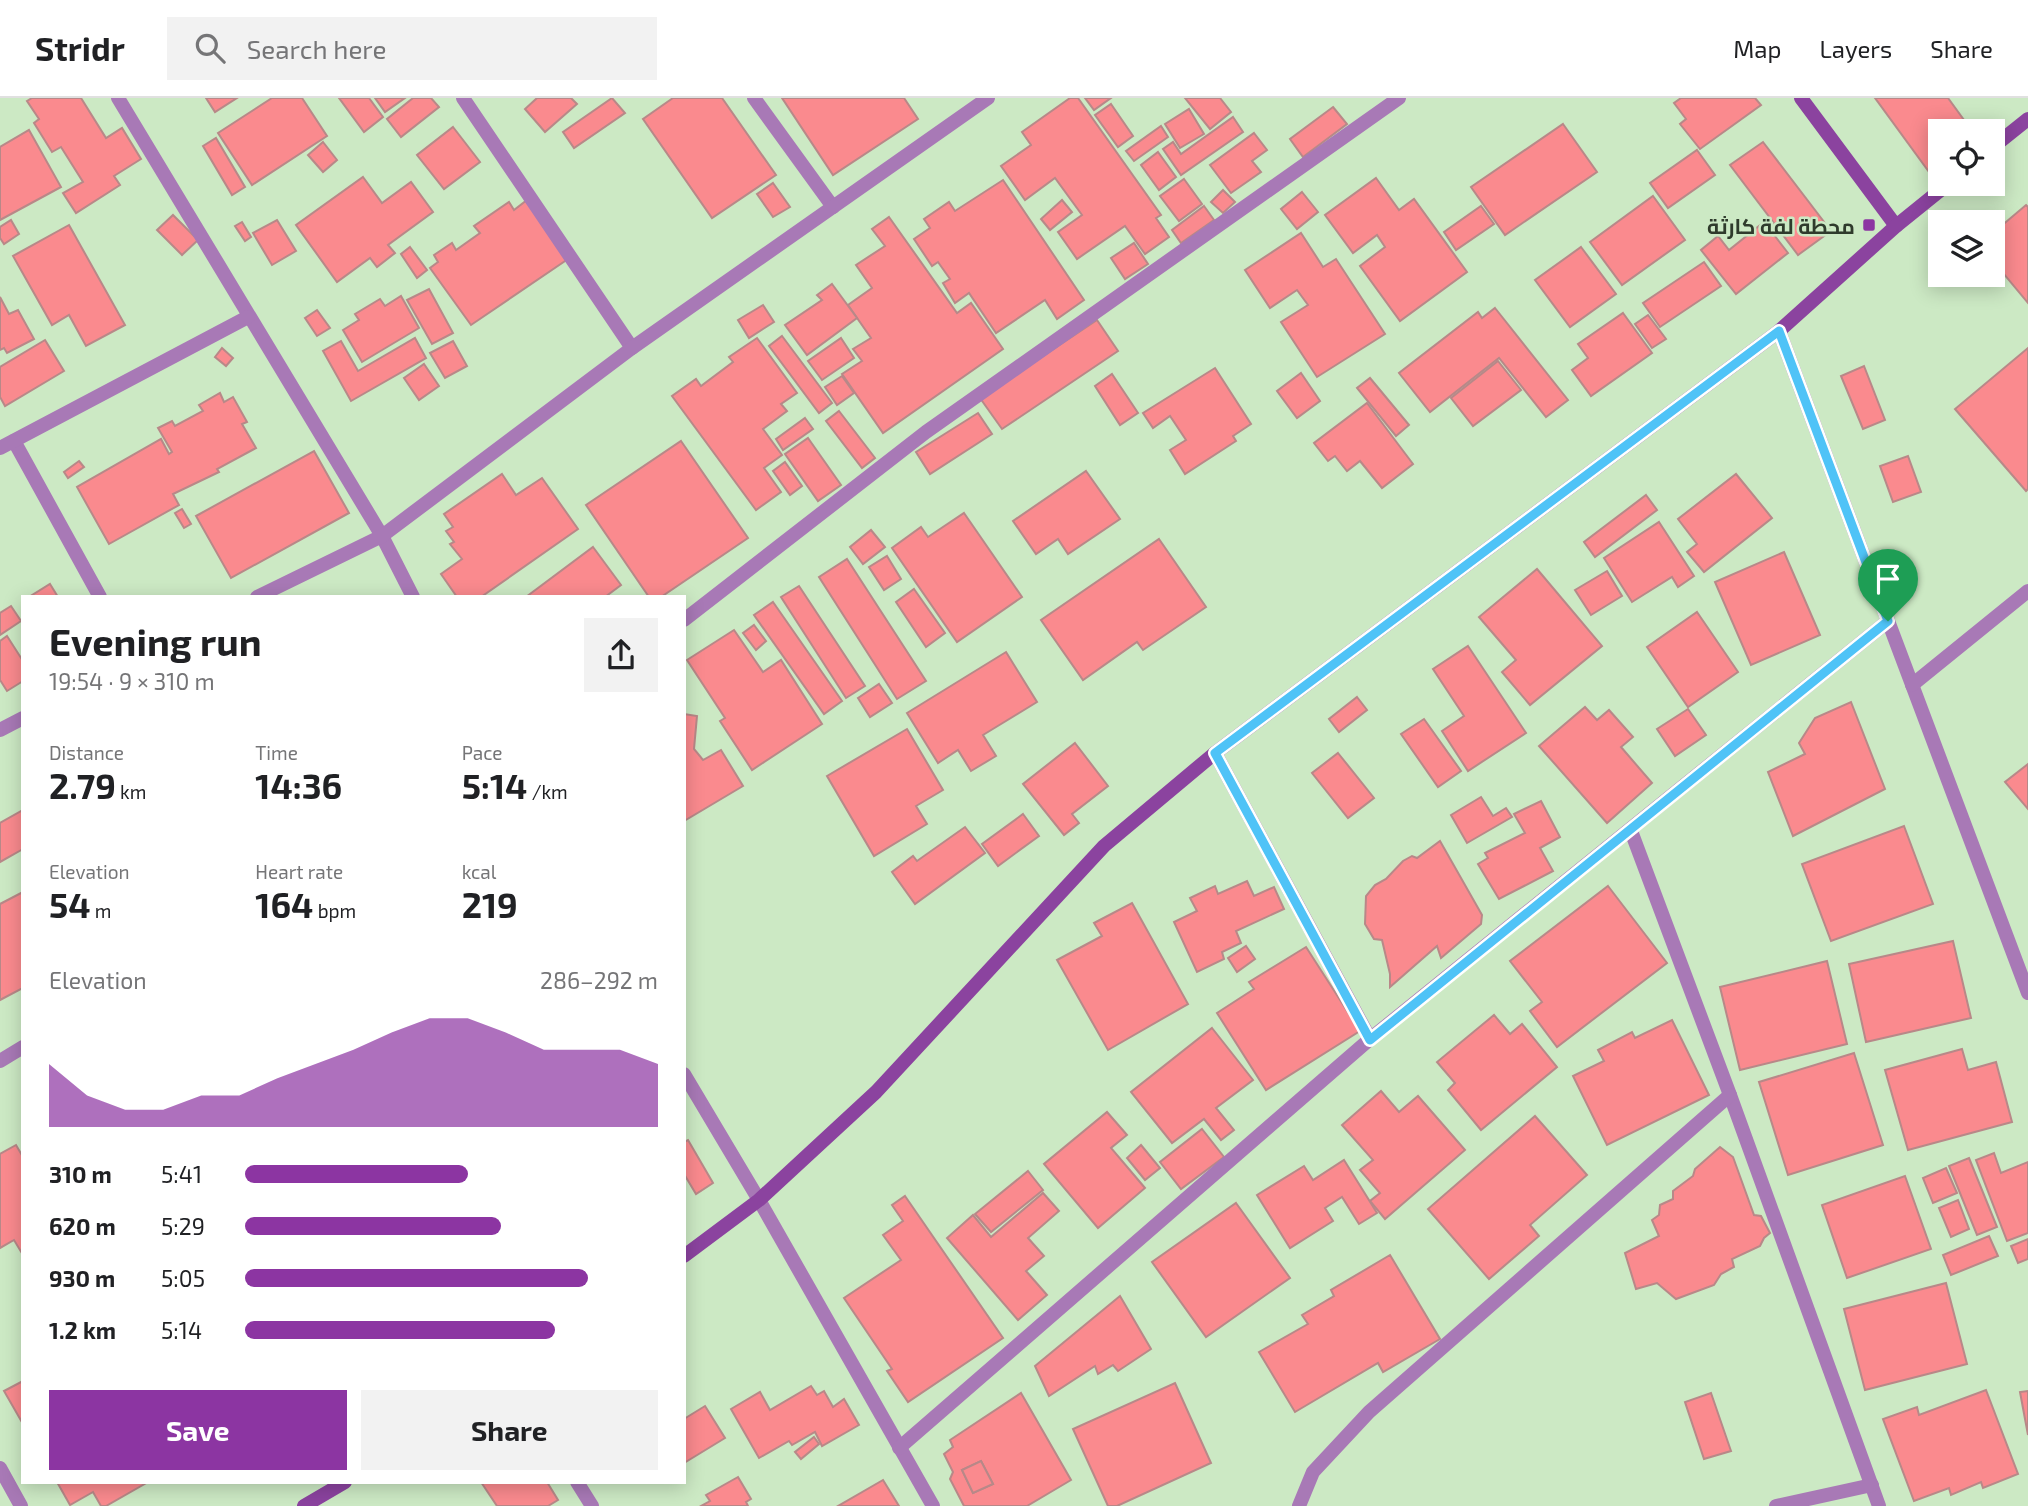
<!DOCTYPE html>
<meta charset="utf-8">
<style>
body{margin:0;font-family:"Exo 2",Cairo,sans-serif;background:#f2f2f2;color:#202124;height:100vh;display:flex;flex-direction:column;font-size:26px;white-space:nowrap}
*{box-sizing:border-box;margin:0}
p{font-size:23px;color:#757577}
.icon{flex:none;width:38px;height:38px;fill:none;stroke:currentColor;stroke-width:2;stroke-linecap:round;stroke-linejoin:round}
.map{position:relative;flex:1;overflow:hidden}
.drawer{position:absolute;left:21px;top:497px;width:665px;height:889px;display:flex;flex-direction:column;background:#fff;border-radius:0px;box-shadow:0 4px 18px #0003}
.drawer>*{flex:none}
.controls{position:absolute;left:1928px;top:21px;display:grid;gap:14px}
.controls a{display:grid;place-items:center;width:77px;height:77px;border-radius:0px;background:#fff;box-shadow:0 4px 18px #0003;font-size:35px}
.pin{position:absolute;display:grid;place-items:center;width:60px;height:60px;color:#fff;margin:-72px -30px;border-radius:50% 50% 50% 0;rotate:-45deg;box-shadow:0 0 7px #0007}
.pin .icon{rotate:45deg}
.round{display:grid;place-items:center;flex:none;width:74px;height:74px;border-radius:0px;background:#f2f2f2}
.head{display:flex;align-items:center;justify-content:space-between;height:119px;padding:0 28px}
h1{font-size:38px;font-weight:700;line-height:52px}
.metrics{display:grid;grid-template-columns:repeat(3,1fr);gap:10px;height:119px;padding:7px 28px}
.metrics div{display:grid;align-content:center}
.metrics b{font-size:35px;font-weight:700}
.metrics small{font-size:19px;font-weight:400}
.metrics p{font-size:19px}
.chart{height:196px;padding:14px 28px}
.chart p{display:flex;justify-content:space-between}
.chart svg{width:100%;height:126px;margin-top:7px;fill:#8c35a2;opacity:.7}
.primary-button{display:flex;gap:14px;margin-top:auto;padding:14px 28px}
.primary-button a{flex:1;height:80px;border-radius:0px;background:#8c35a2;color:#fff;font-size:28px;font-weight:700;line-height:80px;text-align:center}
.primary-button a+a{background:#f2f2f2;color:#202124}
ul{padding:0 28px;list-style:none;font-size:23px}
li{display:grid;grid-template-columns:112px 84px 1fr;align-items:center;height:52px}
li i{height:18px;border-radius:9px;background:#8c35a2}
header{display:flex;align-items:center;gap:42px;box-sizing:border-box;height:98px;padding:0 35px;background:#fff;border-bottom:2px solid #e0e0e0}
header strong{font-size:33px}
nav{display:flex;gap:38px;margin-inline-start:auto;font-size:24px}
.search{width:490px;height:63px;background:#f2f2f2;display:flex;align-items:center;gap:18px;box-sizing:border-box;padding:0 24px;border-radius:0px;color:#757577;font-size:26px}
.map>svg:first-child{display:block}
.building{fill:#fa8a8e;stroke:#b88888;stroke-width:2;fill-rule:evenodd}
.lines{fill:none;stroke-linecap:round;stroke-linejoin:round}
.street{stroke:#a879b6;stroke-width:14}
.secondary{stroke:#8b439f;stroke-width:14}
.route-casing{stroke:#fff;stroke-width:14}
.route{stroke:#4fc3f7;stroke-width:9}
.poi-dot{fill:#8c35a2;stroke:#cce9c4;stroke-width:2.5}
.labels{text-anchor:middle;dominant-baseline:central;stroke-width:5;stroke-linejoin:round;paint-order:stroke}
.poi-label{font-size:21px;font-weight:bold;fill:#2f3b2c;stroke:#cce9c4;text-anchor:end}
</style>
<header>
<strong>Stridr</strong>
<div class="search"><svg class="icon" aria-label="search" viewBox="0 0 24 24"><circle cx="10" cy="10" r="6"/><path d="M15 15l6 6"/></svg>Search here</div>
<nav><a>Map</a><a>Layers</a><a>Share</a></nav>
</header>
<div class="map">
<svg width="2028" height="1408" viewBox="0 0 2028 1408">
<rect width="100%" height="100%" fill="#cce9c4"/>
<g class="building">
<path d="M32,0H81L106,40L122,30L141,61L114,78L120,87L76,115L63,95L83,84L61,49L52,54L34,25L39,21L27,3Z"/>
<path d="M206,0H237L215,14Z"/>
<path d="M272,0H302L327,38L252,87L218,35Z"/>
<path d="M339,0H369L383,19L364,34Z"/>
<path d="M375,0H405L385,14Z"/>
<path d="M413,0H431L439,9L401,39L387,21Z"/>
<path d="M537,0H571L577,6L545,34L525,11Z"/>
<path d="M612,0L625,15L574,50L563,34Z"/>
<path d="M673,0H722L776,77L712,120L643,21Z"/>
<path d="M782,0H904L918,21L833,77Z"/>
<path d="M1070,0H1078L1161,117L1156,120L1169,139L1145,156L1125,128L1077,161L1058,134L1082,117L1055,80L1025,102L1001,68L1031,47L1022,34Z"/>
<path d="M1085,0H1111L1094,12Z"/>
<path d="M1185,0H1220L1231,14L1210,31Z"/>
<path d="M1681,0H1755L1761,7L1700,51L1680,26L1686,21L1674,5Z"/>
<path d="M1875,0H1948L1972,33H1941L1940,89Z"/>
<path d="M1111,6L1133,38L1118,49L1095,17Z"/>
<path d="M1333,9L1347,26L1303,59L1290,41Z"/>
<path d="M1189,11L1204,36L1180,50L1165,26Z"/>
<path d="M1233,19L1243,34L1181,77L1163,51L1173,44L1181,56Z"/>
<path d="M1563,26L1597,74L1505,137L1471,89Z"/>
<path d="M1161,28L1168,39L1134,63L1126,53Z"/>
<path d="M453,29L480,64L444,91L417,57Z"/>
<path d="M29,32L61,89L0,122V49Z"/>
<path d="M1254,35L1267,52L1252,63L1261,74L1231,95L1210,67Z"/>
<path d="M216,40L245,89L232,97L203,48Z"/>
<path d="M323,44L337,62L323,74L308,57Z"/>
<path d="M1763,44L1831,133L1798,157L1730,67Z"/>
<path d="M1697,52L1715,77L1668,110L1650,85Z"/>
<path d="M1158,54L1176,79L1159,92L1141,67Z"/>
<path d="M363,79L382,105L411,84L433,114L388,147L395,155L377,169L370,160L337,184L296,127Z"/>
<path d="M1376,80L1399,112L1414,101L1467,174L1400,223L1360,168L1385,149L1377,137L1353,155L1325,117Z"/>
<path d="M1184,81L1202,106L1179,123L1160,98Z"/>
<path d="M1003,82L1084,202L1057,221L1045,202L996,235L969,195L955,205L943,185L950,181L938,164L932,168L914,141L930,130L924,121L949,104L955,113Z"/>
<path d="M773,85L790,109L773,119L757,96Z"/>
<path d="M1223,92L1235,104L1223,115L1211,104Z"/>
<path d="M1302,94L1318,114L1297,131L1281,111Z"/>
<path d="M1653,98L1685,142L1622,187L1590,144Z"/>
<path d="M527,102L568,161L471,227L430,170L438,164L434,157L452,145L456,152L480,135L474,128L509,104L514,112Z"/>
<path d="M1062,102L1072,114L1050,132L1041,121Z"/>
<path d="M2026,107L2028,109V205L1993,163V135Z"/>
<path d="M1204,108L1214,122L1181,145L1172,132Z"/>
<path d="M1481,108L1494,126L1456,152L1444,134Z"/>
<path d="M173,117L198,142L182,157L157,132Z"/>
<path d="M889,119L957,215L971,205L1003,251L883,335L842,276L862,263L853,251L871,240L848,207L872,190L856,167L885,148L872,131Z"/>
<path d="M11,122L19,136L4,146L0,140V129Z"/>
<path d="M277,122L296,153L272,167L253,135Z"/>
<path d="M242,124L251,139L245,143L235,128Z"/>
<path d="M1764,124L1788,155L1736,196L1701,152L1718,138L1729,152Z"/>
<path d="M69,127L125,227L86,248L69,217L52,227L13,158Z"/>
<path d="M1301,135L1323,169L1336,161L1385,236L1317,279L1281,224L1308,207L1297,192L1270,210L1245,172Z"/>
<path d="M1134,145L1148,166L1125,181L1111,160Z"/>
<path d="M410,149L427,172L417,180L401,156Z"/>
<path d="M1581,149L1616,196L1570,229L1535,182Z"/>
<path d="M1704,164L1721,188L1660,229L1643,205Z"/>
<path d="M832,186L857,220L807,257L785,227L822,202L817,197Z"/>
<path d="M429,191L453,235L432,246L407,202Z"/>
<path d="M401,198L419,230L362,264L343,232L359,222L355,216L380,201L385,208Z"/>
<path d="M0,199L9,216L18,212L34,241L7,255L4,250L0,252Z"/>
<path d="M763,207L774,224L749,240L738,222Z"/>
<path d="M1495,210L1568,302L1546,319L1499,260L1430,314L1399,275L1478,214L1482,220Z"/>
<path d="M317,212L330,230L317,238L305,220Z"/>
<path d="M1623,215L1652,255L1591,298L1572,272L1588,260L1578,246Z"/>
<path d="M1648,217L1666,241L1652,250L1635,226Z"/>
<path d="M1097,222L1118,253L1002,331L980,300Z"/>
<path d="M782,238L832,305L819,315L769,248Z"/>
<path d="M415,240L426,260L351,303L323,253L341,243L358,273Z"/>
<path d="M757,240L797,295L781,306L787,313L763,331L782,357L764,370L781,394L756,412L672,298L696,281L701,288L733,264L729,259Z"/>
<path d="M841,240L854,260L822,282L808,263Z"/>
<path d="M45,242L64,273L5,308L0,299V269Z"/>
<path d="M453,243L467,268L445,280L430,255Z"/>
<path d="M222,250L233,260L226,268L215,259Z"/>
<path d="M2028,250V391L2026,393L1955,311Z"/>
<path d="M1498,263L1521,292L1473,328L1451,300Z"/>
<path d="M424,266L439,288L419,302L404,280Z"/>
<path d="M1864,268L1885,322L1863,331L1841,278Z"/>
<path d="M1215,270L1251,326L1233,338L1236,343L1185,376L1170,352L1186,342L1170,318L1153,330L1143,315Z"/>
<path d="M1301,275L1320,303L1297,320L1277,293Z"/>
<path d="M1112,276L1138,315L1120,327L1095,288Z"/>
<path d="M842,278L854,295L837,307L825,289Z"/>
<path d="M1370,280L1409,327L1396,338L1357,290Z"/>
<path d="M220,295L224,304L233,299L247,324L242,326L256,350L217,371L219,374L173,396L179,407L109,446L77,389L161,341L169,356L172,354L158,330L172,323L175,328L203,313L199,307Z"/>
<path d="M1367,305L1413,366L1382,390L1360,363L1347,373L1335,358L1328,363L1314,345Z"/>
<path d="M839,313L875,360L862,370L826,323Z"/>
<path d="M978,315L992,336L930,376L916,354Z"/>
<path d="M805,320L813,331L783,352L776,341Z"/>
<path d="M808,340L841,387L818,403L785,356Z"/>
<path d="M681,343L748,440L661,499H649L586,407Z"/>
<path d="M314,353L349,415L231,480L196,418Z"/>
<path d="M1908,358L1921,394L1893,404L1880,368Z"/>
<path d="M79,363L84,369L68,380L64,374Z"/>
<path d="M785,364L802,388L790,397L773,373Z"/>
<path d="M1086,373L1120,421L1068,456L1058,441L1036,456L1013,423Z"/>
<path d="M502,376L516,397L542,380L578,431L481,499H457L441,476L462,461L450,446L454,444L446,433L453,429L444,416Z"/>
<path d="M1736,376L1772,420L1704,474L1687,454L1697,446L1678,421Z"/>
<path d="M1646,397L1657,412L1595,459L1584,444Z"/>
<path d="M182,411L191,426L184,430L175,415Z"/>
<path d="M964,415L1022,499L957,544L892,450L921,429L928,439Z"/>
<path d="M1659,424L1694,478L1678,489L1672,479L1632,504L1604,460Z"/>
<path d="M871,432L885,449L863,466L850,449Z"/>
<path d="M1159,441L1206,509L1143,552L1137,544L1083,582L1041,522Z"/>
<path d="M593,449L621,487L605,499H526Z"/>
<path d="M1784,454L1820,537L1751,567L1715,484Z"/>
<path d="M887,458L901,481L884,492L869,469Z"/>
<path d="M847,461L926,583L897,601L819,479Z"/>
<path d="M1537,471L1602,548L1530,607L1502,574L1516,562L1479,519Z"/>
<path d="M1607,473L1622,498L1591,517L1575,492Z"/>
<path d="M50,486L58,499H29Z"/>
<path d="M799,488L865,588L846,600L781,499Z"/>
<path d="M914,491L945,535L926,549L896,504Z"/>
<path d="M773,504L842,603L824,616L754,517Z"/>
<path d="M11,508L21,523L0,537V515Z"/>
<path d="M1697,514L1738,574L1688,609L1647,549Z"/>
<path d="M754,527L766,543L756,552L743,535Z"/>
<path d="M734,532L763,574L781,562L822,626L752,672L720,623L725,620L687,562Z"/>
<path d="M7,538L23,563V583L7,593L0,582V543Z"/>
<path d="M1468,548L1526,635L1468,673L1442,633L1464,618L1433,571Z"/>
<path d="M1006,554L1037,604L983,637L996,658L971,673L958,652L938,665L907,615Z"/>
<path d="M879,586L892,605L870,619L858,600Z"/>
<path d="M1357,599L1367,612L1339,634L1329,621Z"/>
<path d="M1851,604L1885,691L1793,738L1768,674L1805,656L1799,645L1815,620Z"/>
<path d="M1585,609L1597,622L1609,612L1633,639L1621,649L1652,685L1607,725L1539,648Z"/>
<path d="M1688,611L1706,637L1675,658L1657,631Z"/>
<path d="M684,616L697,618L694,651L703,662L721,652L743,688L684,723Z"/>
<path d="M1424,621L1461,673L1438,689L1401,636Z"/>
<path d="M907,631L943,692L916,708L927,726L874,758L827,678Z"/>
<path d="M1075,645L1108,688L1072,716L1079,725L1064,737L1023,686Z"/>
<path d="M1338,655L1374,700L1348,720L1312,675Z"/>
<path d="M2028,666V711L2005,684Z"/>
<path d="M1481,699L1493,718L1506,710L1512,719L1467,745L1451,717Z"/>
<path d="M1541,703L1560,739L1540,750L1553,773L1499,801L1478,766L1488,760L1485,755L1525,735L1514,716Z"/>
<path d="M23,712V751L0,764V725Z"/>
<path d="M1023,716L1039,738L998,768L982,746Z"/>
<path d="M1904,728L1933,806L1831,843L1802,766Z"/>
<path d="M965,729L985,755L915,806L892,774L913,758L917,763Z"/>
<path d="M1440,743L1482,817L1481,826L1441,860L1437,848L1390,889V876L1382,842L1374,841L1365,826L1366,798L1375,787L1386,781L1403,763L1412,758L1417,760Z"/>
<path d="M1247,783L1254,798L1274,789L1284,811L1236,833L1241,845L1222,854L1224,861L1197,874L1174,824L1197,813L1190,800L1215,788L1218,796Z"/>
<path d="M1608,788L1667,865L1557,949L1530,913L1542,904L1510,863Z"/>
<path d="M23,794V890L0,902V806Z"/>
<path d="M1132,805L1188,906L1108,952L1057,862L1102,838L1094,825Z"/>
<path d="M1953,843L1971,920L1866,944L1849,866Z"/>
<path d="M1246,848L1255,861L1237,874L1228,860Z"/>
<path d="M1306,849L1360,933L1266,992L1217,915L1254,891L1249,884Z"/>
<path d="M1827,863L1847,946L1740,972L1720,889Z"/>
<path d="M1494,917L1510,936L1522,926L1557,969L1481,1032L1448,992L1455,985L1437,964Z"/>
<path d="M1672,922L1709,997L1607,1047L1573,978L1604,963L1598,952L1632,934L1635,940Z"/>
<path d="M1212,930L1253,982L1216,1010L1234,1032L1221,1042L1204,1021L1172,1045L1131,994Z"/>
<path d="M1962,951L1968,972L1996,964L2012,1024L1908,1052L1885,972Z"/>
<path d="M1854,955L1883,1047L1788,1077L1759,984Z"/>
<path d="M1381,993L1399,1014L1418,998L1465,1052L1385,1121L1370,1103L1380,1095L1360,1072L1373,1062L1342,1027Z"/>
<path d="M1107,1014L1127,1037L1111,1050L1145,1090L1098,1130L1044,1066Z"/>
<path d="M1535,1018L1587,1077L1530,1127L1539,1138L1489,1181L1428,1111Z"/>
<path d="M1202,1031L1224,1059L1181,1091L1160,1064Z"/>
<path d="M688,1042L713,1085L696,1096L684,1076V1044Z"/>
<path d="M16,1047L23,1059V1157L14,1142L0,1150V1056Z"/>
<path d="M1141,1047L1160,1070L1145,1082L1127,1060Z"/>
<path d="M1720,1049L1733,1059L1754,1117L1761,1118L1770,1135L1764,1140L1760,1148L1732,1161L1734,1169L1721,1176L1714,1187L1676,1201L1657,1185L1636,1191L1625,1155L1659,1138L1652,1122L1659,1117L1660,1107L1673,1101V1093L1693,1078L1695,1071Z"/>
<path d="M1994,1055L2001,1075L2028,1064V1135L2007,1143L1976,1062Z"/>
<path d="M1969,1060L1997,1129L1977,1137L1949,1068Z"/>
<path d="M1344,1062L1377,1115L1359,1126L1342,1099L1325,1110L1333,1123L1290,1150L1257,1097L1304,1068L1313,1082Z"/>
<path d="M1946,1070L1957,1095L1933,1105L1923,1080Z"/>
<path d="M1028,1073L1043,1092L991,1134L975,1116Z"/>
<path d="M1905,1078L1931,1151L1847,1180L1822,1107Z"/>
<path d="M1043,1095L1059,1113L1028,1140L1044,1158L1026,1173L1047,1197L1018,1222L947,1140L973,1117L991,1139Z"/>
<path d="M905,1098L1003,1240L908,1304L887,1273L892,1271L844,1200L901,1162L883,1137L903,1123L892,1107Z"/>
<path d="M1958,1102L1969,1131L1951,1139L1939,1110Z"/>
<path d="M1236,1105L1290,1180L1206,1239L1152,1164Z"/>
<path d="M1989,1138L1998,1158L1951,1177L1943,1157Z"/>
<path d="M2028,1141V1161L2018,1165L2011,1148Z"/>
<path d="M1390,1157L1440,1241L1383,1274L1378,1265L1295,1314L1259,1254L1308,1226L1302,1217L1334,1198L1331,1192Z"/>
<path d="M1946,1185L1967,1266L1865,1292L1844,1211Z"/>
<path d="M1120,1198L1151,1251L1118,1273L1113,1267L1098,1276L1095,1268L1049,1298L1035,1268Z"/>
<path d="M23,1283V1326L4,1293Z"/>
<path d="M1175,1285L1211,1365L1117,1408H1108L1073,1331Z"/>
<path d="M811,1288L817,1297L824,1293L833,1309L844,1301L859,1327L822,1348L815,1334L792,1347L789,1343L759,1360L731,1311L760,1294L770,1312Z"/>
<path d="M1986,1292L2018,1376L1983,1390L1981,1384L1951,1397L1949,1390L1914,1403L1883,1321L1917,1309L1919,1317Z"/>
<path d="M2028,1293V1337L2020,1294Z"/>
<path d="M1021,1295L1071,1382L1027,1408H964L950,1381L953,1374L944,1356L953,1349L950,1342ZM981,1363L993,1386L973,1395L962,1372Z"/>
<path d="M1711,1295L1731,1353L1704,1361L1685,1304Z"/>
<path d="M705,1308L725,1340L684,1365V1321Z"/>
<path d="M814,1339L819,1346L801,1361L795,1354Z"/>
<path d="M981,1363L993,1386L973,1395L962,1372Z"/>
<path d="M738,1379L751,1401L746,1404L748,1408H701L710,1403L706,1397Z"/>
<path d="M883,1382L899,1408H838Z"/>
<path d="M57,1384H148L106,1408H101L93,1394L70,1407Z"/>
<path d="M481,1384H547L558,1402L548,1408H497Z"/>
</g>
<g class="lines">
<g class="street">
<path d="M118,0L382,438L413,499"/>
<path d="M463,0L632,250"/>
<path d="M754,0L833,109"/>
<path d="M1779,233L2028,895"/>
<path d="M14,343L100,499"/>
<path d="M0,350L248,219"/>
<path d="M257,499L382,438L632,250L988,0"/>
<path d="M684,522L926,334L1399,0"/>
<path d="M1912,587L2028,493"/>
<path d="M0,632L23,620"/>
<path d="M1215,655L1370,941"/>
<path d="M1631,733L1730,997L1879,1408"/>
<path d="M0,963L23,949"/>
<path d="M684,976L759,1102L933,1408"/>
<path d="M899,1350L1370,941L1888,523"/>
<path d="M0,1370L21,1408"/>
<path d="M577,1384L592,1408"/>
<path d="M1299,1408L1313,1374L1369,1314L1730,997"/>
<path d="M1776,1408L1872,1387"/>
</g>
<g class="secondary">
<path d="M1801,0L1896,128"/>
<path d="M1993,49L2028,21"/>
<path d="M684,1158L759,1102L876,994L1104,748L1215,655L1779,233L1896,128L1948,86"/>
<path d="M304,1408L345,1384"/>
</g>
</g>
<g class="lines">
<defs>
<path id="route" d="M1779,233L1888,523L1370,942L1215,655Z"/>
</defs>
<use href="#route" class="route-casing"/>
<use href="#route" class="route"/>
</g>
<rect class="poi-dot" x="1862" y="120" width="14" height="14" rx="3.5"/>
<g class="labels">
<g class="poi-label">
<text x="1855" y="127">محطة لفة كارثة</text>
</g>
</g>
</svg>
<div class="controls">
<a><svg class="icon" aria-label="locate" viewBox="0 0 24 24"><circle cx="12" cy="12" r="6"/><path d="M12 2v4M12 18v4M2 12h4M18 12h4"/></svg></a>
<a><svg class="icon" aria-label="layers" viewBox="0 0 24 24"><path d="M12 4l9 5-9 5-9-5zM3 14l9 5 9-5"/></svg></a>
</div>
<div class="pin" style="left:1888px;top:523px;background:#1e9e55"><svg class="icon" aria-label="arrive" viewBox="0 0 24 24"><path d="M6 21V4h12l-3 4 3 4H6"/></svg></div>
<section class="drawer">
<div class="head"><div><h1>Evening run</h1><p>19:54 · 9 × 310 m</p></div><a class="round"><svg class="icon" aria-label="share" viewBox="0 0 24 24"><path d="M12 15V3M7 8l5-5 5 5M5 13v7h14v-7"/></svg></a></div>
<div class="metrics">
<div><p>Distance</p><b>2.79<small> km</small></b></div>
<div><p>Time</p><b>14:36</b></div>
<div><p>Pace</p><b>5:14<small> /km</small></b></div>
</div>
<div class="metrics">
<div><p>Elevation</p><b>54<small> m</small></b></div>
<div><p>Heart rate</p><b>164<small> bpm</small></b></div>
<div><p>kcal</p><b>219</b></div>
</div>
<div class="chart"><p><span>Elevation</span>286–292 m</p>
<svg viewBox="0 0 160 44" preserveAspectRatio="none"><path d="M0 44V22L10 33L20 38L30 38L40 33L50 33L60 27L70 22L80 17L90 11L100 6L110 6L120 11L130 17L140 17L150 17L160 22V44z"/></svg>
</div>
<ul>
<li><b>310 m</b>5:41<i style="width:54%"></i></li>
<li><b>620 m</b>5:29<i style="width:62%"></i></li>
<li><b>930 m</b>5:05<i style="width:83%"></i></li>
<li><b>1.2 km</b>5:14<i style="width:75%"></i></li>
</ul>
<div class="primary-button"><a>Save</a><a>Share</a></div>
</section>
</div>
